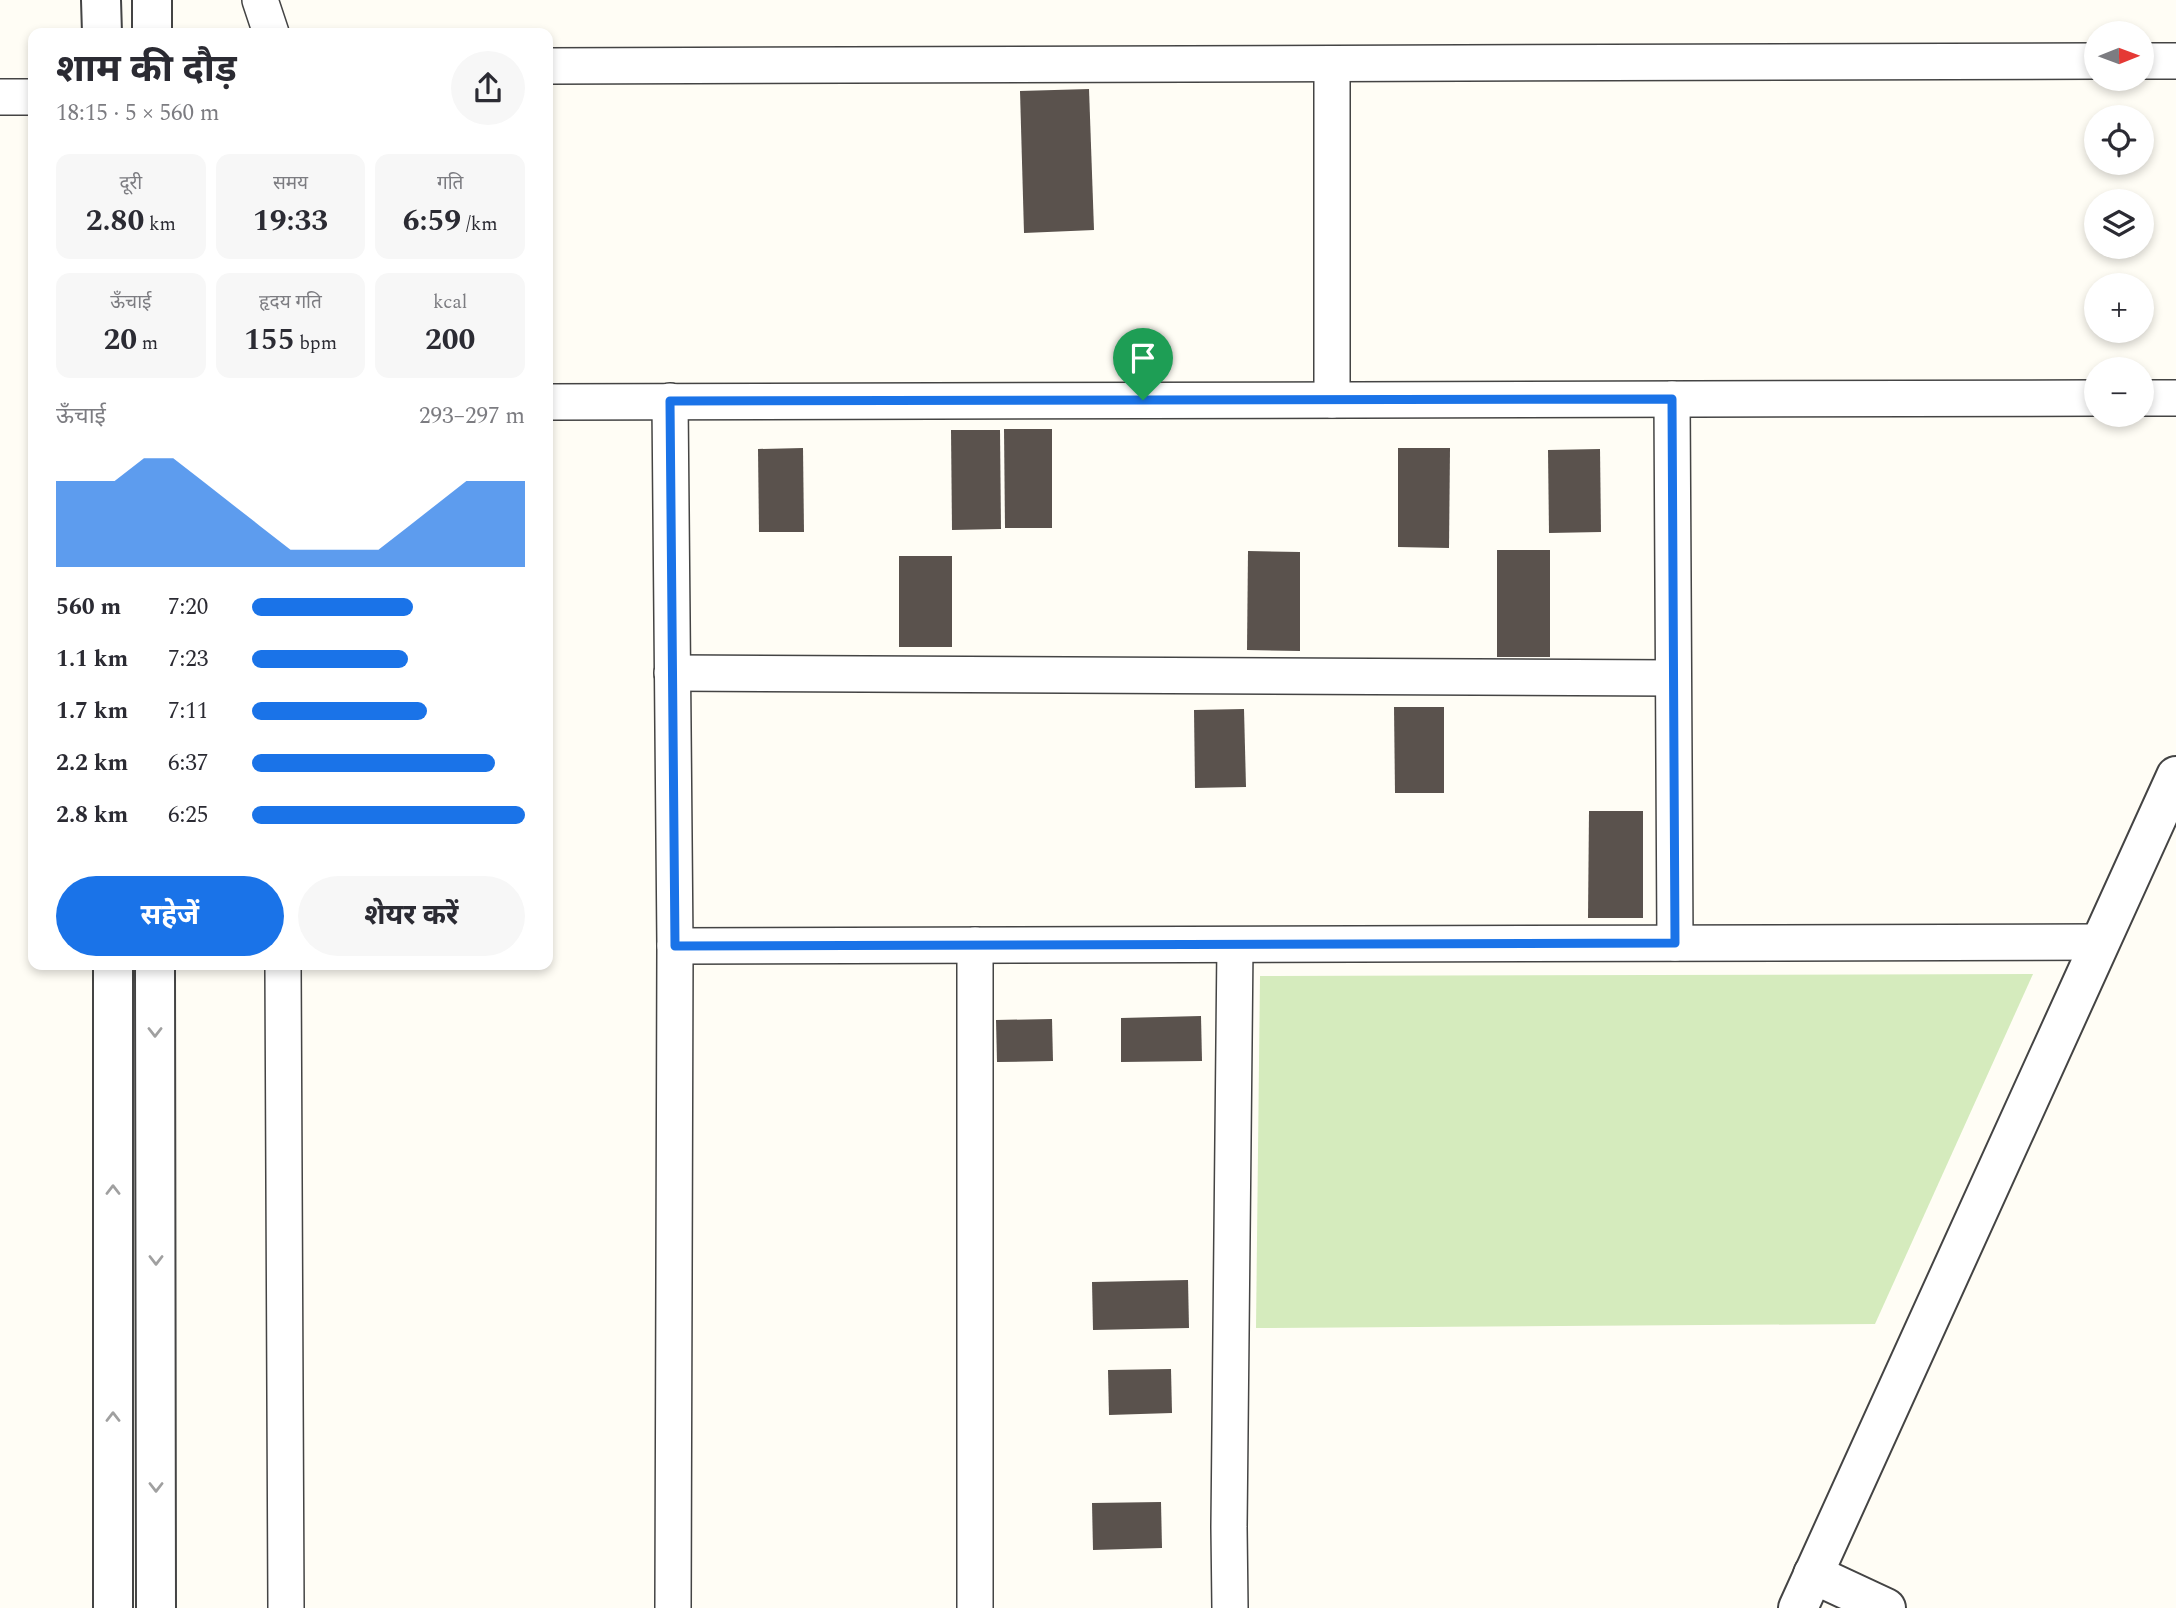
<!DOCTYPE html>
<html lang="hi">
<meta charset="utf-8">
<style>
body{margin:0;font-family:Spectral,"Noto Sans Devanagari",serif;background:#f7f7f7;color:#2b2b33;height:100vh;display:flex;flex-direction:column;font-size:26px;white-space:nowrap}
*{box-sizing:border-box;margin:0}
p{font-size:23px;color:#7c7c81}
.icon{flex:none;width:38px;height:38px;fill:none;stroke:currentColor;stroke-width:2;stroke-linecap:round;stroke-linejoin:round}
.map{position:relative;flex:1;overflow:hidden}
.side{position:absolute;left:28px;top:28px;width:525px;height:942px;display:flex;flex-direction:column;background:#fff;border-radius:14px;box-shadow:0 4px 10px #0003}
.side>*{flex:none}
.needle{width:46px;rotate:89deg}
.tools{position:absolute;left:2084px;top:21px;display:grid;gap:14px}
.tools a{display:grid;place-items:center;width:70px;height:70px;border-radius:50%;background:#fff;box-shadow:0 4px 10px #0003;font-size:35px}
.pin{position:absolute;display:grid;place-items:center;width:60px;height:60px;color:#fff;margin:-72px -30px;border-radius:50% 50% 50% 0;rotate:-45deg;box-shadow:0 0 7px #0007}
.pin .icon{rotate:45deg}
.round{display:grid;place-items:center;flex:none;width:74px;height:74px;border-radius:37px;background:#f7f7f7}
.head{display:flex;align-items:center;justify-content:space-between;height:119px;padding:0 28px}
h1{font-size:38px;font-weight:700;line-height:52px}
.metrics{display:grid;grid-template-columns:repeat(3,1fr);gap:10px;height:119px;padding:7px 28px}
.metrics div{display:grid;align-content:center;border-radius:14px;background:#f7f7f7;text-align:center}
.metrics b{font-size:30px;font-weight:700}
.metrics small{font-size:19px;font-weight:400}
.metrics p{font-size:19px}
.chart{height:196px;padding:14px 28px}
.chart p{display:flex;justify-content:space-between}
.chart svg{width:100%;height:126px;margin-top:7px;fill:#1a73e8;opacity:.7}
.button{display:flex;gap:14px;margin-top:auto;padding:14px 28px}
.button a{flex:1;height:80px;border-radius:42px;background:#1a73e8;color:#fff;font-size:28px;font-weight:700;line-height:80px;text-align:center}
.button a+a{background:#f7f7f7;color:#2b2b33}
ul{padding:0 28px;list-style:none;font-size:23px}
li{display:grid;grid-template-columns:112px 84px 1fr;align-items:center;height:52px}
li i{height:18px;border-radius:9px;background:#1a73e8}
.map>svg:first-child{display:block}
.green{fill:#d5ebbd}
.building{fill:#5a524d}
.lines{fill:none;stroke-linecap:round;stroke-linejoin:round}
.minor-casing{stroke:#444;stroke-width:38}
.tertiary-casing{stroke:#444;stroke-width:42}
.minor{stroke:#fff;stroke-width:35}
.tertiary{stroke:#fff;stroke-width:38}
.oneway{stroke:#a0a0a0}
.route-casing{stroke:#fff;stroke-width:14}
.route{stroke:#1a73e8;stroke-width:9}
</style>
<div class="map">
<svg width="2176" height="1608" viewBox="0 0 2176 1608">
<rect width="100%" height="100%" fill="#fffdf5"/>
<path class="green" d="M2033,974L1875,1324L1256,1328L1260,976Z"/>
<g class="building">
<path d="M1089,89L1094,230L1024,233L1020,91Z"/>
<path d="M1004,429H1052V528H1005Z"/>
<path d="M951,430H1000L1001,529L952,530Z"/>
<path d="M803,448L804,532H759L758,449Z"/>
<path d="M1398,448H1450L1449,548L1398,547Z"/>
<path d="M1600,449L1601,532L1549,533L1548,450Z"/>
<rect x="1497" y="550" width="53" height="107"/>
<path d="M1248,551L1300,552V651L1247,650Z"/>
<rect x="899" y="556" width="53" height="91"/>
<path d="M1394,707H1444V793H1395Z"/>
<path d="M1244,709L1246,787L1195,788L1194,710Z"/>
<path d="M1589,811H1643V918H1588Z"/>
<path d="M1201,1016L1202,1061L1121,1062V1018Z"/>
<path d="M1052,1019L1053,1061L997,1062L996,1020Z"/>
<path d="M1188,1280L1189,1328L1093,1330L1092,1282Z"/>
<path d="M1171,1369L1172,1413L1109,1415L1108,1370Z"/>
<path d="M1161,1502L1162,1548L1093,1550L1092,1503Z"/>
</g>
<g class="lines">
<defs>
<g id="minor">
<path d="M260,0L271,33"/>
<path d="M2142,61H2176"/>
<path d="M548,66L2096,61"/>
<path d="M0,97H33"/>
<path d="M2142,398H2176"/>
<path d="M1672,399L1675,943"/>
<path d="M1332,400V65"/>
<path d="M670,401L675,946L673,1608"/>
<path d="M548,402L2096,398"/>
<path d="M672,673L1673,678"/>
<path d="M675,946L2101,942"/>
<path d="M283,964L286,1608"/>
<path d="M975,1608V945"/>
<path d="M1230,1608L1229,1527L1235,945"/>
</g>
<g id="tertiary">
<path d="M101,0L102,33"/>
<path d="M152,0V33"/>
<path d="M155,964L156,1608"/>
<path d="M1813,1574L1886,1608"/>
<path d="M113,1608V964"/>
<path d="M1798,1608L2176,776"/>
</g>
</defs>
<use href="#minor" class="minor-casing"/>
<use href="#tertiary" class="tertiary-casing"/>
<use href="#minor" class="minor"/>
<use href="#tertiary" class="tertiary"/>
</g>
<defs><path id="oneway-chevron" d="M-2-3.5L2.5 0L-2 3.5" fill="none" stroke-width="1.6" stroke-linecap="round" stroke-linejoin="round" transform="scale(1.75)"/></defs>
<g class="oneway">
<use href="#oneway-chevron" transform="translate(155 1032) rotate(90)"/>
<use href="#oneway-chevron" transform="translate(113 1190) rotate(-90)"/>
<use href="#oneway-chevron" transform="translate(156 1260) rotate(90)"/>
<use href="#oneway-chevron" transform="translate(113 1417) rotate(-90)"/>
<use href="#oneway-chevron" transform="translate(156 1487) rotate(90)"/>
</g>
<g class="lines">
<defs>
<path id="route" d="M1672,399L1675,943L675,946L670,401Z"/>
</defs>
<use href="#route" class="route-casing"/>
<use href="#route" class="route"/>
</g>
</svg>
<div class="tools">
<a><svg class="needle" viewBox="-14 -14 28 28"><path d="M0-13l5 13h-10z" fill="#e53935"/><path d="M0 13l5-13h-10z" fill="#7c7c81"/></svg></a>
<a><svg class="icon" aria-label="locate" viewBox="0 0 24 24"><circle cx="12" cy="12" r="6"/><path d="M12 2v4M12 18v4M2 12h4M18 12h4"/></svg></a>
<a><svg class="icon" aria-label="layers" viewBox="0 0 24 24"><path d="M12 4l9 5-9 5-9-5zM3 14l9 5 9-5"/></svg></a>
<a>+</a>
<a>−</a>
</div>
<div class="pin" style="left:1143px;top:400px;background:#1e9e55"><svg class="icon" aria-label="arrive" viewBox="0 0 24 24"><path d="M6 21V4h12l-3 4 3 4H6"/></svg></div>
<section class="side">
<div class="head"><div><h1>शाम की दौड़</h1><p>18:15 · 5 × 560 m</p></div><a class="round"><svg class="icon" aria-label="share" viewBox="0 0 24 24"><path d="M12 15V3M7 8l5-5 5 5M5 13v7h14v-7"/></svg></a></div>
<div class="metrics">
<div><p>दूरी</p><b>2.80<small> km</small></b></div>
<div><p>समय</p><b>19:33</b></div>
<div><p>गति</p><b>6:59<small> /km</small></b></div>
</div>
<div class="metrics">
<div><p>ऊँचाई</p><b>20<small> m</small></b></div>
<div><p>हृदय गति</p><b>155<small> bpm</small></b></div>
<div><p>kcal</p><b>200</b></div>
</div>
<div class="chart"><p><span>ऊँचाई</span>293–297 m</p>
<svg viewBox="0 0 160 44" preserveAspectRatio="none"><path d="M0 44V14L10 14L20 14L30 6L40 6L50 14L60 22L70 30L80 38L90 38L100 38L110 38L120 30L130 22L140 14L150 14L160 14V44z"/></svg>
</div>
<ul>
<li><b>560 m</b>7:20<i style="width:59%"></i></li>
<li><b>1.1 km</b>7:23<i style="width:57%"></i></li>
<li><b>1.7 km</b>7:11<i style="width:64%"></i></li>
<li><b>2.2 km</b>6:37<i style="width:89%"></i></li>
<li><b>2.8 km</b>6:25<i style="width:100%"></i></li>
</ul>
<div class="button"><a>सहेजें</a><a>शेयर करें</a></div>
</section>
</div>
